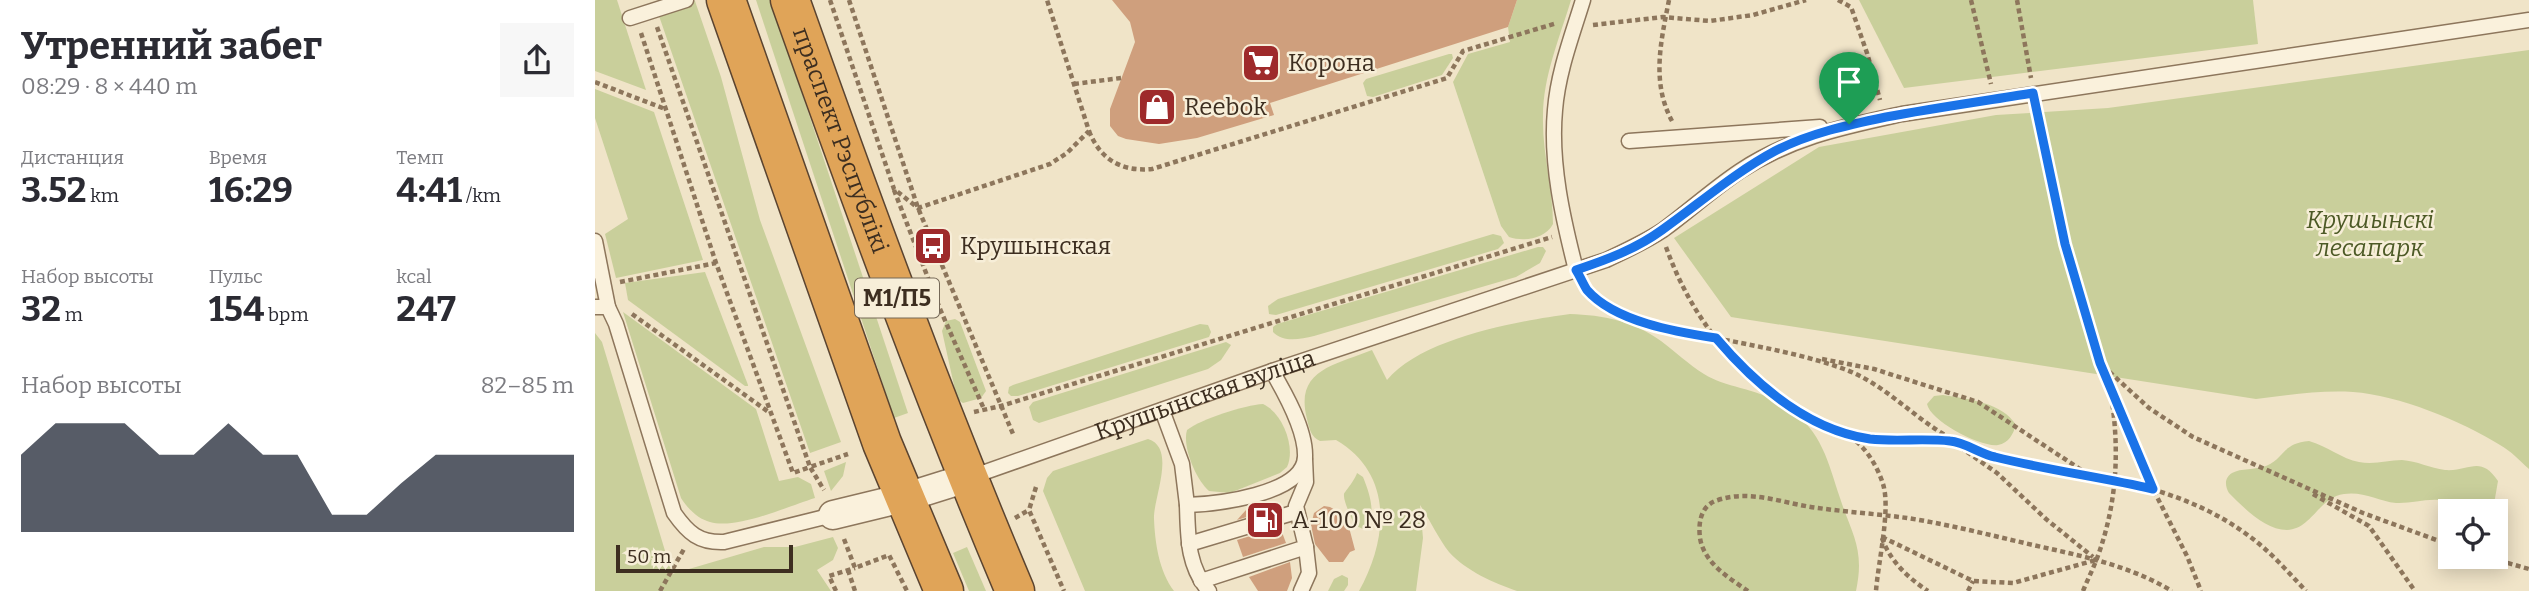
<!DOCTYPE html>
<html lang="ru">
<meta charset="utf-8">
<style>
body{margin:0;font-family:Bitter,serif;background:#f7f7f7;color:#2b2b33;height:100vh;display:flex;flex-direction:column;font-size:26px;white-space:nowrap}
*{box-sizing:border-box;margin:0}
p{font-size:23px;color:#7c7c81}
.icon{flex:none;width:38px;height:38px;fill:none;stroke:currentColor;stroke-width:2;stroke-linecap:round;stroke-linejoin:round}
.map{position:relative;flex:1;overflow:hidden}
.side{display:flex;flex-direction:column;background:#fff;width:595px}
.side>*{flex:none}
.fabs{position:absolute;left:1843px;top:499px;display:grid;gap:14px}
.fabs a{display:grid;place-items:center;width:70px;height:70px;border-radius:0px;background:#fff;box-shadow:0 4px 18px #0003;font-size:35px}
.scale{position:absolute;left:21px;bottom:18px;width:177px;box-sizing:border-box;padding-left:7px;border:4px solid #3d2e20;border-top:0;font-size:19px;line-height:24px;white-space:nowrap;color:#3d2e20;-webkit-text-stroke:5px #f7eed8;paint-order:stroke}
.pin{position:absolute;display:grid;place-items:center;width:60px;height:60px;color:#fff;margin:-72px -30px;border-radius:50% 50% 50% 0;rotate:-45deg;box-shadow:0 0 7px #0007}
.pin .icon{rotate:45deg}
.round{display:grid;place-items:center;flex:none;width:74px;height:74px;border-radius:0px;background:#f7f7f7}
.summary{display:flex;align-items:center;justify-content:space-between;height:119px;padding:0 21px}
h1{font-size:38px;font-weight:700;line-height:52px}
.metrics{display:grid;grid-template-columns:repeat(3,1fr);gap:10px;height:119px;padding:7px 21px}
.metrics div{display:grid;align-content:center}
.metrics b{font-size:35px;font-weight:700}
.metrics small{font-size:19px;font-weight:400}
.metrics p{font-size:19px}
.chart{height:196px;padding:14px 21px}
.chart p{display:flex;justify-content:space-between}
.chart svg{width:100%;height:126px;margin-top:7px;fill:#111827;opacity:.7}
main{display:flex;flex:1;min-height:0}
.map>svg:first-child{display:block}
.green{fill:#c9cf9b}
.building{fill:#cf9f7d}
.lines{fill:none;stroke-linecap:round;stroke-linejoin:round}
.lane-casing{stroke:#8d765c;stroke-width:17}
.street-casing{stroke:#8d765c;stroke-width:31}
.highway-casing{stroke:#5b4430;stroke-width:41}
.path{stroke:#8d765c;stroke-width:4.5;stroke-dasharray:5 3.5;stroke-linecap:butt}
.lane{stroke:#faf1dc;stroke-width:14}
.street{stroke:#faf1dc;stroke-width:28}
.highway{stroke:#e0a458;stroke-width:38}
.route-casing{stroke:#fff;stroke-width:14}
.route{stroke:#1a73e8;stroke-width:9}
.labels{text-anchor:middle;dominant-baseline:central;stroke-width:5;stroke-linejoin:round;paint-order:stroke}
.shield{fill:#f7eed8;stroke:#756857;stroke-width:2}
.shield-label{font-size:23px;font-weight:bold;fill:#3d2e20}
.poi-label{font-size:24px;fill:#3d2e20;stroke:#f7eed8;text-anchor:start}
.street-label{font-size:24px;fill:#3d2e20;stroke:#f7eed8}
.park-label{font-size:24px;font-style:italic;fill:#4d5a26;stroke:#f7eed8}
</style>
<main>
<section class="side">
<div class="summary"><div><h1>Утренний забег</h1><p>08:29 · 8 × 440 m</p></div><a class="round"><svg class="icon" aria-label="share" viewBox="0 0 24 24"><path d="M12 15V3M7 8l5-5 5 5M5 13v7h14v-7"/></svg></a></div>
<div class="metrics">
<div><p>Дистанция</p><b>3.52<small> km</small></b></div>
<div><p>Время</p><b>16:29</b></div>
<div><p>Темп</p><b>4:41<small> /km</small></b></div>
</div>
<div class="metrics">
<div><p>Набор высоты</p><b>32<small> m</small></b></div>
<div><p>Пульс</p><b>154<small> bpm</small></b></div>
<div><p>kcal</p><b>247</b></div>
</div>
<div class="chart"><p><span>Набор высоты</span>82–85 m</p>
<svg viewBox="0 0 160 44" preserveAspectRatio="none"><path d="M0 44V17L10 6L20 6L30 6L40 17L50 17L60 6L70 17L80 17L90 38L100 38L110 27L120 17L130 17L140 17L150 17L160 17V44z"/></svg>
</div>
</section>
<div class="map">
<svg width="1934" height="591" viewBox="0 0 1934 591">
<rect width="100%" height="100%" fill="#f0e4c8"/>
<g class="green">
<path d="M0,0H22L51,90L0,71Z"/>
<path d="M161,0H176L313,413L299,418Z"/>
<path d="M922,0H976C965,37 948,76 948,116C947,153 958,188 958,224C950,239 929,242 914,237L906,226L858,82L873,54L915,42L913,27Z"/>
<path d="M1264,0H1658L1663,44L1309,88Z"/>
<path d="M100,1L126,77L165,220L246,442L215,453L63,13Z"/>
<path d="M1934,50V469C1925,461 1916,451 1905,445C1867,421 1803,395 1758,392C1726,390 1693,395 1661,399L1136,317L1079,238L1224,147L1401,115L1513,108Z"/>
<path d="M854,54H857L858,58L847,75L778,97L772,96L768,83L771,79Z"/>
<path d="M0,89L59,112L108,260L21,278L10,234L33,219L0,118Z"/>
<path d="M898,234L906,236L909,243L903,249L681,315L674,314L673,306L683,299Z"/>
<path d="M943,247H948L951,251L945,263L921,277L719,336C705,339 689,343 678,332V327L682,324Z"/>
<path d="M110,272L153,385V386H150L33,300L30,283Z"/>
<path d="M28,312L161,409L184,481L203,477L216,484L220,498C194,506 141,530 115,522C103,519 92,508 86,498Z"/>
<path d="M975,314C1008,315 1039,321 1066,341C1081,352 1093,364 1109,374C1133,389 1165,388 1193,408C1227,431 1233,462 1245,498C1257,535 1270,549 1261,591H922C899,583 871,571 854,552C843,538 835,520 825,505L828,538L821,591H764C793,539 799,474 741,440L725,441C716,437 714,428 712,419C699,369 741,365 777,350L792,380C827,338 923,321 975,314Z"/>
<path d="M360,319L365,322L391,391L386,398L368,403L362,399L347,331L351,321Z"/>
<path d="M605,324L613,325L616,332L614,337L423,396H416L413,393L414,387L418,385Z"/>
<path d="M0,333L7,342L77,574L169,547H200L238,537L243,548L238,560L222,570L236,591H0Z"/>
<path d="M631,342L636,345L626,360L613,369L444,423L438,420L434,407L438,402Z"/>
<path d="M1348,395C1372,399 1407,402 1421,425C1418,434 1414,443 1403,445C1387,448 1335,421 1332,404L1339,396Z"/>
<path d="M668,404C688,413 701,448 692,467L685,473L635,493L614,491C601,480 587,447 592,430C606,419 650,405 668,404Z"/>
<path d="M553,439C582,448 558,498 559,519C560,543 564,571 579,591H490L448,491L452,478L458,471Z"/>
<path d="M1714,441C1732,446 1747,459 1764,462C1779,465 1793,460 1807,460C1822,461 1835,468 1850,470C1874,472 1885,454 1903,481L1899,504C1877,519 1871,505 1850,501C1834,497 1817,504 1801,503C1783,501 1768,491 1749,494C1724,497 1717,529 1692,530C1670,530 1648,507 1634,493C1630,486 1629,478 1637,473C1646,468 1660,470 1671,466C1691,457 1686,444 1714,441Z"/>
<path d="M251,462L248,476L236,491L229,471Z"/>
<path d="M762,473L768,477C774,492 781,511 773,527L768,529L759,525C757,517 748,502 749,494C749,493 760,480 762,473Z"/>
<path d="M372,547L391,591H374L358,553Z"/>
<path d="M747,575L753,578V585L749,591H733L739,579Z"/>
</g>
<g class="building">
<path d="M517,0H922L913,27L675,103L679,115L602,138L564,144L531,139L523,136L515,126V109L540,42L535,22Z"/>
<path d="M729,506L735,507L751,516L760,550L755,552L748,562H734L720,544L716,525L719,513Z"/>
<path d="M659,507L674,510L642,520L651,510Z"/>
<path d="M685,527L691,543L648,557L642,540Z"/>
<path d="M695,562L697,578L692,591H663L654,577Z"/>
</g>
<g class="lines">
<defs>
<g id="lane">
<path d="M35,18L91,0"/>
<path d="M1034,141L1225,127"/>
<path d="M0,241L13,307"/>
<path d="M981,270C968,219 955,163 960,110C963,72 977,36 988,0"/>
<path d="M0,307H13L21,324L79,513C93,533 104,543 129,542L238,515"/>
<path d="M567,410L587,464L592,505C620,504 708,495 710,457C711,430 690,393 677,371"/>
<path id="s1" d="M376,477L677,371L1011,260C1030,251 1050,242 1068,230C1094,211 1118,189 1145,171C1197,137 1248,127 1307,114L1934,20"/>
<path d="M592,505C593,536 592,566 614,591"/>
<path d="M594,544L701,512"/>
<path d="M606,581L711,547L701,506L711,482L710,459"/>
<path d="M706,591L714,573L711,547"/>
</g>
<path id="street" d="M238,515L308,498L372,478"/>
<g id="highway">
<path d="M131,0L287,443L349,591"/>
<path id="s2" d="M195,0C266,200 337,395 420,591"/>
</g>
</defs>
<use href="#lane" class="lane-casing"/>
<use href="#street" class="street-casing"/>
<use href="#highway" class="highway-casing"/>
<g class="path">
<path d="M235,0L299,189L323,208L455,164L472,153L494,131L452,0"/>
<path d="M254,0L323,208L418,434"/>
<path d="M1074,0C1066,41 1056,82 1077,121"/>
<path d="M1243,0L1256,7L1272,53L1285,100"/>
<path d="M1376,0L1396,84"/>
<path d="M1422,0L1436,78"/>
<path d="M998,25L1068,17L1115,21L1158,15L1211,0"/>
<path d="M62,27L215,467L253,454"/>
<path d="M46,33L121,263L198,473L215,467L229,490"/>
<path d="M0,82L70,109"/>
<path d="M479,84L526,78"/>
<path d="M1442,110L1470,244L1505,363L1558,489L1592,556L1606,591"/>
<path d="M494,131C505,159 526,172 557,169L852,78L868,51L962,23"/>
<path d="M299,190L345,309L389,409"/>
<path d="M1071,247C1091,303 1124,352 1172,389C1188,403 1207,414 1226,423C1234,428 1243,430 1251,434C1269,444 1282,465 1288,484C1296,509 1283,563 1281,591"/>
<path d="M323,251L338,246"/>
<path d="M25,282L121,263"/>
<path d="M990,286C1017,326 1103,334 1146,343C1181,350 1216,357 1249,369C1296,386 1327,429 1374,447C1412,463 1452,467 1492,474C1550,485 1606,500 1654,536C1675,551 1693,572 1711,591"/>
<path d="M37,314L175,413"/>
<path d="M1227,359L1279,369L1383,402L1491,473"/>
<path d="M1508,366L1554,408L1598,437L1768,513L1855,545"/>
<path d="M379,412L406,406L957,237"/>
<path d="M1255,435L1278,439L1355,441"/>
<path d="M1365,447L1402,473L1451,519L1498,557"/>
<path d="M441,487L434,510L469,591"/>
<path d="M1718,494L1774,526L1820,591"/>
<path d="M420,518L434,510"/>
<path d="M1287,537L1378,581L1418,583L1501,560"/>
<path d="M1287,538C1295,561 1313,578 1333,591"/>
<path d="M249,539L260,568L294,555L312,591"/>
<path d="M1888,556L1934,569"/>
<path d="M253,570L260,591"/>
<path d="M65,591L89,549"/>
<path d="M241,591L234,576L260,568"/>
<path d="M1153,591C1134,578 1109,563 1105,538C1103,522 1106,505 1123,500C1156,489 1190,504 1223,508C1252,512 1283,514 1312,518C1358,525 1402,537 1447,547C1492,557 1537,567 1577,591"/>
<path d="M1373,591L1378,581"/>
<path d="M1488,591C1492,581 1497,571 1501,561C1522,506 1525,451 1516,395"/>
</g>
<use href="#lane" class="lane"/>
<use href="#street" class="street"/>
<use href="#highway" class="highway"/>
</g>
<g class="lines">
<defs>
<path id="route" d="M1438,93L1470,244L1505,363L1558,489C1505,477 1452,470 1400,457C1385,454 1370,442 1355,441C1328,438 1301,442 1275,439C1213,430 1160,384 1121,338C1082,332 1020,322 992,290C988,284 985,276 981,270C1011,260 1041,249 1067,230C1105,203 1139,173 1180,151C1215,133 1253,125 1291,117C1340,108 1389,101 1438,93Z"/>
</defs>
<use href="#route" class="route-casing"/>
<use href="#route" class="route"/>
</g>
<defs>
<symbol id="supermarket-square" viewBox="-11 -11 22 22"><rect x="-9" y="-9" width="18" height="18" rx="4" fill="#9e2a2b" stroke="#f7eed8"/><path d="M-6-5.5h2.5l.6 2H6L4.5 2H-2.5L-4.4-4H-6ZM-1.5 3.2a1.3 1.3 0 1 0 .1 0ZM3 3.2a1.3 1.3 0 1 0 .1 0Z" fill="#fff"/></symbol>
<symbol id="shop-square" viewBox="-11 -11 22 22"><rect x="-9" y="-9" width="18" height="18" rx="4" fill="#9e2a2b" stroke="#f7eed8"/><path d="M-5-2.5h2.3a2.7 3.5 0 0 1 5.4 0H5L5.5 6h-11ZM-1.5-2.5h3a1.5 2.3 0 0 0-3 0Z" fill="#fff"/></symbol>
<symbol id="bus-square" viewBox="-11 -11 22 22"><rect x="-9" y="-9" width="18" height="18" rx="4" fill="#9e2a2b" stroke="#f7eed8"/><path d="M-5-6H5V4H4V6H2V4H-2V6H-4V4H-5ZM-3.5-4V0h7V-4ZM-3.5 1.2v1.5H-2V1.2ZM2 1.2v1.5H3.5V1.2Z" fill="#fff"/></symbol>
<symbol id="fuel-square" viewBox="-11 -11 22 22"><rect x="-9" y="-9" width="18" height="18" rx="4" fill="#9e2a2b" stroke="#f7eed8"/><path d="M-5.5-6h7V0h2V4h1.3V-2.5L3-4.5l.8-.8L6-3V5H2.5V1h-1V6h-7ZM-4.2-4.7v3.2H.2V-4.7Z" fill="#fff"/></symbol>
</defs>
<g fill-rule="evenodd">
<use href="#supermarket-square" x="644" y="41" width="44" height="44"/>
<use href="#shop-square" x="540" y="85" width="44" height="44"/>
<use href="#bus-square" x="316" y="224" width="44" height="44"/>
<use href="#fuel-square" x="648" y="498" width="44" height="44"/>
</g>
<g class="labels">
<rect class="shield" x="260" y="278.5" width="84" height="39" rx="5"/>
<g class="shield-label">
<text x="302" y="298">М1/П5</text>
</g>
<g class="poi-label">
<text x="693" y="63">Корона</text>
<text x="589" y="107">Reebok</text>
<text x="365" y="246">Крушынская</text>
<text x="697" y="520">А-100 № 28</text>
</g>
<g class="street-label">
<text stroke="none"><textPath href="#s2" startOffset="149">праспект Рэспублікі</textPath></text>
<text stroke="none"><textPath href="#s1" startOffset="248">Крушынская вуліца</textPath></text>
</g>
<g class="park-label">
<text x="1775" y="220">Крушынскі<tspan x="1775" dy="28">лесапарк</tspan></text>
</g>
</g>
</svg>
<div class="fabs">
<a><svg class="icon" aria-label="locate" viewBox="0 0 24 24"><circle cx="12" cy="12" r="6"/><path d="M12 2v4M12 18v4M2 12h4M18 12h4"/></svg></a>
</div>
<div class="scale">50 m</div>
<div class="pin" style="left:1254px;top:124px;background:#1e9e55"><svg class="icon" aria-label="arrive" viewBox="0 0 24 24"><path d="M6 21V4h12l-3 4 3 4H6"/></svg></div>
</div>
</main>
